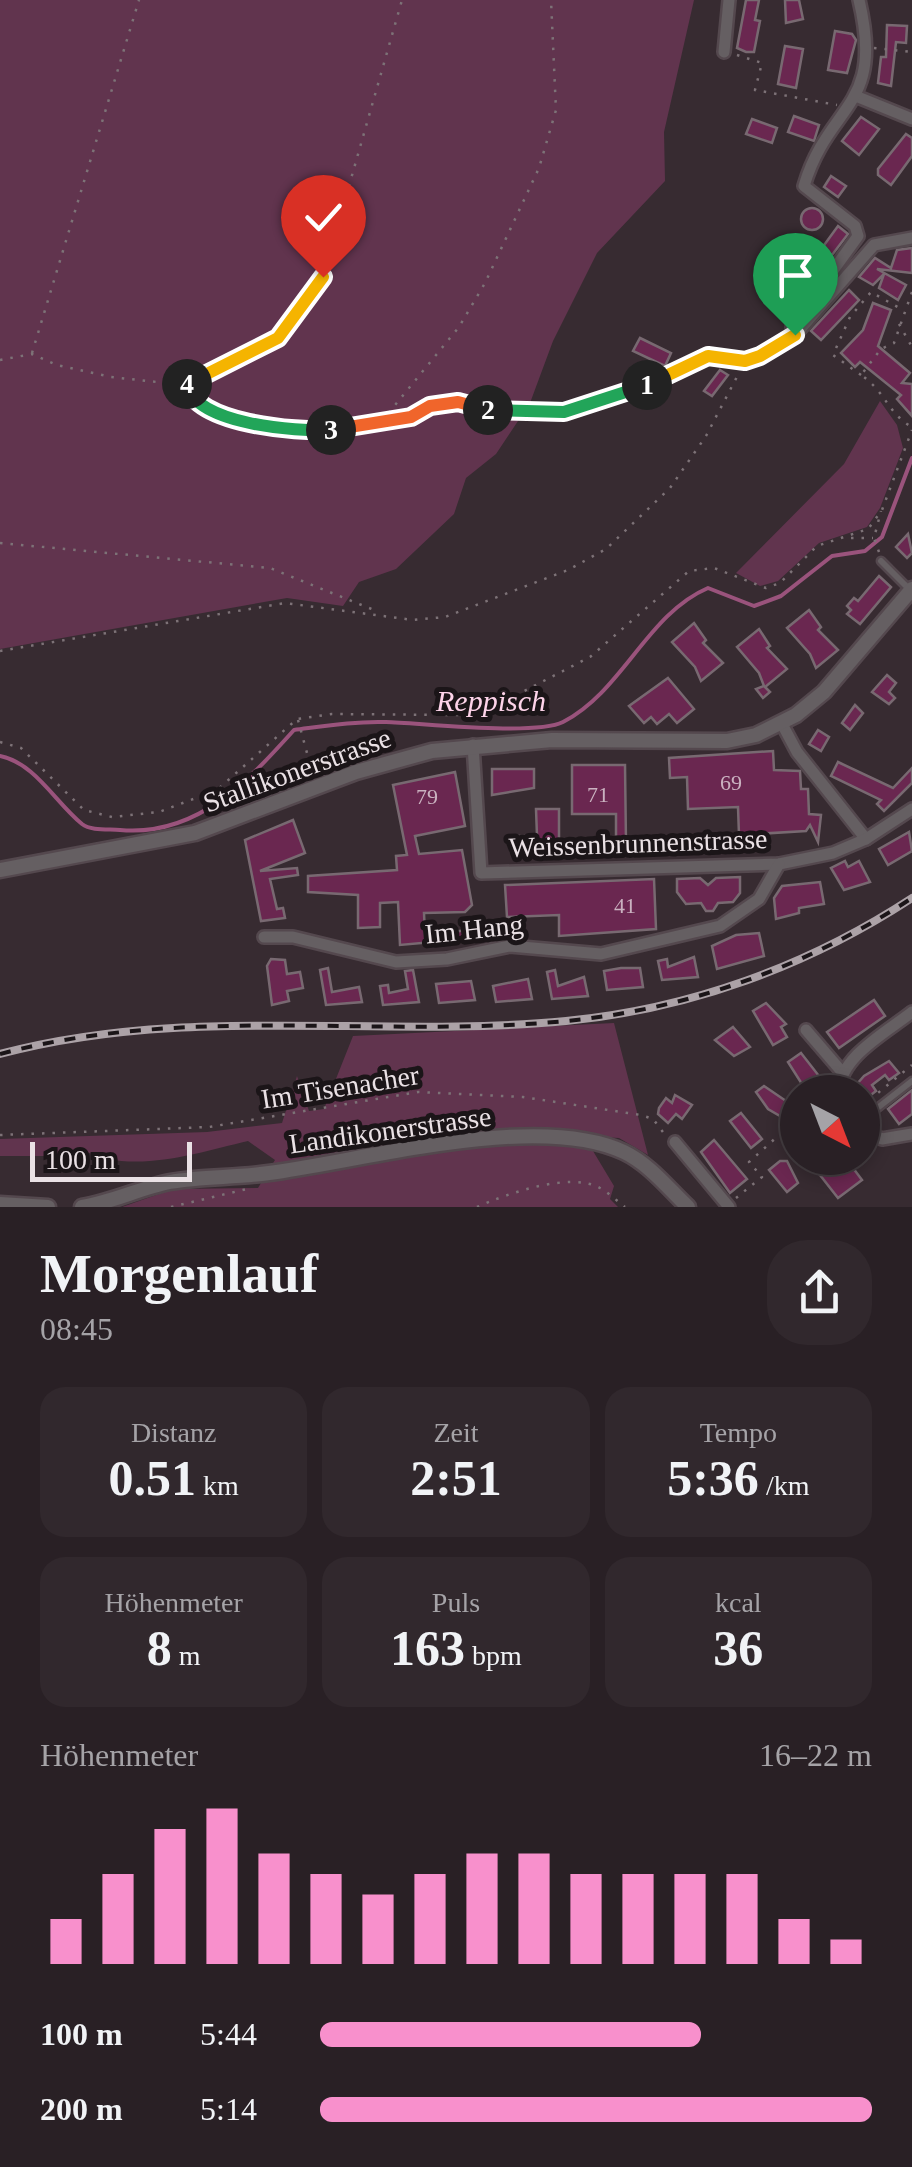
<!DOCTYPE html>
<html lang="de">
<meta charset="utf-8">
<style>
body{margin:0;font-family:Georgia,serif;background:#31282d;color:#f1f3f6;height:100vh;display:flex;flex-direction:column;font-size:38px;white-space:nowrap}
*{box-sizing:border-box;margin:0}
p{font-size:32px;color:#a5a3a7}
.icon{flex:none;width:55px;height:55px;fill:none;stroke:currentColor;stroke-width:2;stroke-linecap:round;stroke-linejoin:round}
.map{position:relative;height:1207px;overflow:hidden}
.details{display:flex;flex-direction:column;background:#292025;flex:1}
.details>*{flex:none}
.needle{width:65px;rotate:138deg}
.tools{position:absolute;left:780px;top:1075px;display:grid;gap:20px}
.tools a{display:grid;place-items:center;width:100px;height:100px;border-radius:50%;background:#292025;box-shadow:0 5px 15px #0003,0 0 0 2px #453e42;font-size:50px}
.scale{position:absolute;left:30px;bottom:25px;width:162px;box-sizing:border-box;padding-left:10px;border:5px solid #eae1e5;border-top:0;font-size:28px;line-height:35px;white-space:nowrap;color:#eae1e5;-webkit-text-stroke:8px #1b1518;paint-order:stroke}
.pin{position:absolute;display:grid;place-items:center;width:85px;height:85px;color:#fff;margin:-102px -42px;border-radius:50% 50% 50% 0;rotate:-45deg;box-shadow:0 0 10px #0007}
.pin .icon{rotate:45deg}
.km{position:absolute;width:50px;height:50px;margin:-25px;border-radius:50%;background:#222;color:#fff;font-size:28px;line-height:50px;text-align:center}
.round{display:grid;place-items:center;flex:none;width:105px;height:105px;border-radius:40px;background:#31282d}
.headline{display:flex;align-items:center;justify-content:space-between;height:170px;padding:0 40px}
h1{font-size:55px;font-weight:700;line-height:75px}
.stats{display:grid;grid-template-columns:repeat(3,1fr);gap:15px;height:170px;padding:10px 40px}
.stats div{display:grid;align-content:center;border-radius:25px;background:#31282d;text-align:center}
.stats b{font-size:50px;font-weight:700}
.stats small{font-size:28px;font-weight:400}
.stats p{font-size:28px}
.chart{height:280px;padding:20px 40px}
.chart p{display:flex;justify-content:space-between}
.chart svg{width:100%;height:180px;margin-top:10px;stroke:#f890cc;stroke-width:6}
ul{padding:0 40px;list-style:none;font-size:32px}
li{display:grid;grid-template-columns:160px 120px 1fr;align-items:center;height:75px}
li i{height:25px;border-radius:12px;background:#f890cc}
.map>svg:first-child{display:block}
.green{fill:#61344e}
.lines{fill:none;stroke-linecap:round;stroke-linejoin:round}
.stream{stroke:#9a537c;stroke-width:4}
.building{fill:#6a2750;stroke:#786971;stroke-width:2.5}
.service-casing{stroke:#54484e;stroke-width:11}
.minor-casing{stroke:#54484e;stroke-width:16}
.tertiary-casing{stroke:#54484e;stroke-width:19}
.path{stroke:#7d7277;stroke-width:2.5;stroke-dasharray:2.5 8;stroke-linecap:butt}
.service{stroke:#655f62;stroke-width:6}
.minor{stroke:#655f62;stroke-width:11}
.tertiary{stroke:#655f62;stroke-width:14}
.rail-casing{stroke:#aca2a7;stroke-width:8}
.rail{stroke:#1b1518;stroke-width:4;stroke-dasharray:11;stroke-linecap:butt}
.split-1-casing{stroke:#fff;stroke-width:20}
.split-2-casing{stroke:#fff;stroke-width:20}
.split-3-casing{stroke:#fff;stroke-width:20}
.split-4-casing{stroke:#fff;stroke-width:20}
.split-5-casing{stroke:#fff;stroke-width:20}
.split-1{stroke:#f5b400;stroke-width:12}
.split-2{stroke:#22a559;stroke-width:12}
.split-3{stroke:#f0652b;stroke-width:12}
.split-4{stroke:#22a559;stroke-width:12}
.split-5{stroke:#f5b400;stroke-width:12}
.labels{text-anchor:middle;dominant-baseline:central;stroke-width:10;stroke-linejoin:round;paint-order:stroke}
.number-label{font-size:22px;fill:#cab2c0}
.street-label{font-size:28px;fill:#eae1e5;stroke:#1b1518}
.water-label{font-size:30px;font-style:italic;fill:#fdd3e9;stroke:#1b1518}
</style>
<div class="map">
<svg width="912" height="1207" viewBox="0 0 912 1207">
<rect width="100%" height="100%" fill="#372b31"/>
<g class="green">
<path d="M0,0H694L664,132L665,181L597,253L553,341L530,403L496,454L466,478L454,514L396,569L359,582L343,606L287,598L0,649Z"/>
<path d="M880,401L897,425L903,448L880,508L867,527L819,543L778,581L760,586L736,573L844,464Z"/>
<path d="M614,1023L648,1155L619,1138L584,1136L614,1186L610,1199L618,1207H122L173,1189L258,1188L275,1160L248,1141C196,1153 130,1176 81,1149L52,1156H0V1139L207,1132L282,1123L297,1076L309,1111L324,1109L353,1036Z"/>
</g>
<g class="lines">
<path class="stream" d="M0,756C35,763 55,802 82,824C91,831 108,829 120,830C197,837 248,781 294,730C325,726 355,721 386,722C422,723 535,736 563,722C623,691 647,614 708,588L754,606L781,596L832,556L865,551L882,537L912,458"/>
</g>
<g class="building">
<path d="M746,0H759L755,20L760,21L754,52H746L737,48Z"/>
<path d="M785,0H799L803,19L786,23Z"/>
<path d="M887,25L907,26L906,43L896,42L891,86L878,83L881,57H886Z"/>
<path d="M835,31L852,34L856,40L847,73L828,70Z"/>
<path d="M785,46L803,49L796,88L778,84Z"/>
<path d="M794,116L819,125L814,141L788,132Z"/>
<path d="M861,117L879,129L859,155L842,141Z"/>
<path d="M752,119L777,128L772,143L746,134Z"/>
<path d="M906,134L912,138V156L891,185L878,175V169Z"/>
<path d="M831,176L846,186L838,197L824,187Z"/>
<circle cx="812" cy="219" r="11"/>
<path d="M838,226L848,234L832,255L822,248Z"/>
<path d="M912,248V273L877,269L906,285L898,300L879,288L884,274L873,285L859,277L875,258L891,268L897,250Z"/>
<path d="M812,261L823,269L792,311L779,301Z"/>
<path d="M849,290L859,300L821,340L811,331Z"/>
<path d="M873,303L891,310L878,346L910,373L902,383L912,384V416L897,399L901,395L860,362L855,367L841,353L863,330Z"/>
<path d="M640,338L671,353L665,366L633,351Z"/>
<path d="M720,370L728,375L712,396L704,391Z"/>
<path d="M908,534L912,553L907,558L896,547Z"/>
<path d="M879,576L891,587L860,624L847,614L851,610L847,606L854,598L858,601Z"/>
<path d="M809,610L821,627L818,630L838,650L816,668L810,654L787,628Z"/>
<path d="M694,623L706,640L703,643L723,663L701,681L695,667L672,642Z"/>
<path d="M759,629L770,646L767,648L787,669L765,687L770,692L763,698L756,689L764,686L759,673L737,647Z"/>
<path d="M887,675L896,683L889,692L895,698L889,704L872,692Z"/>
<path d="M668,678L694,709L677,723L669,714L657,724L651,717L644,723L629,706Z"/>
<path d="M855,705L863,713L850,730L842,723Z"/>
<path d="M818,730L829,737L821,751L809,744Z"/>
<path d="M773,751L774,770L800,771L801,789H808L809,814L821,815L818,842L810,825L806,831L739,835L738,807L688,809L687,777L670,778L669,758Z"/>
<path d="M838,762L893,788L912,768V783L884,811L877,804L881,800L831,776Z"/>
<path d="M572,765H625L626,844H616V814H572Z"/>
<path d="M492,769H534V788L492,795Z"/>
<path d="M455,772L465,826L415,836L419,854L462,850L472,905L465,912L424,913L425,935L477,929V938L400,945L398,902L380,903V927L358,928V895L308,892V876L397,870L396,856L407,855L393,785Z"/>
<path d="M536,809H559V851L511,852L510,836H537Z"/>
<path d="M293,820L305,853L260,871L297,868L298,875L270,879L277,909L283,908L285,918L261,921L245,840Z"/>
<path d="M909,832L912,851L888,865L879,849Z"/>
<path d="M845,861L848,867L859,861L870,882L844,890L831,868Z"/>
<path d="M740,877V893L733,902L718,903L713,911H706L701,903L686,904L677,892V879L700,878L708,885L716,878Z"/>
<path d="M654,879L656,929L559,936V915L507,917L505,885Z"/>
<path d="M820,882L824,904L799,908V913L776,919L774,898L782,886Z"/>
<path d="M759,933L764,956L717,969L712,946L736,935Z"/>
<path d="M694,957L698,977L662,980L658,961L667,959L668,967Z"/>
<path d="M271,959L285,960L287,974L300,972L303,988L287,991L289,1001L272,1005L267,966Z"/>
<path d="M328,968L332,992L359,987L362,1002L326,1005L320,970Z"/>
<path d="M621,968H640L643,987L607,990L604,971Z"/>
<path d="M413,970L419,1002L383,1005L380,986L388,985L389,993L408,989L405,971Z"/>
<path d="M555,970L558,986L584,977L588,996L552,999L547,972Z"/>
<path d="M528,979L532,999L496,1002L493,986Z"/>
<path d="M471,981L475,1000L439,1003L436,984Z"/>
<path d="M874,1000L885,1016L839,1048L827,1032Z"/>
<path d="M766,1003L786,1024L781,1027L787,1037L773,1045L753,1011Z"/>
<path d="M733,1027L750,1047L734,1056L715,1040Z"/>
<path d="M801,1053L819,1076L823,1087L814,1092H807L788,1062Z"/>
<path d="M889,1061L899,1073L889,1080L885,1075L872,1085L876,1091L867,1098L863,1092H850L864,1076Z"/>
<path d="M764,1086L786,1101L791,1097L797,1105L780,1116L768,1109L756,1092Z"/>
<path d="M912,1090V1114L899,1124L888,1109Z"/>
<path d="M675,1095L692,1105L682,1119L676,1114L668,1123L658,1114L659,1108L666,1098L672,1103Z"/>
<path d="M741,1113L762,1139L751,1148L730,1121Z"/>
<path d="M714,1140L747,1179L730,1193L701,1152Z"/>
<path d="M780,1161H787L798,1183L787,1192L769,1170Z"/>
<path d="M850,1164L862,1180L838,1198L820,1175L833,1166L839,1173Z"/>
</g>
<g class="lines">
<defs>
<g id="service">
<path d="M881,561L910,590"/>
<path d="M862,1120L912,1081"/>
</g>
<g id="minor">
<path d="M724,52L729,0"/>
<path d="M858,97L912,119"/>
<path d="M792,327L858,236L855,226L804,186C829,102 885,109 859,0"/>
<path d="M644,386L708,356L745,361L775,349L795,335L874,245L912,238"/>
<path d="M781,722L797,752L866,839"/>
<path d="M473,745L481,873L779,864L833,853L866,839L912,809"/>
<path d="M264,937H293L396,962L447,959L510,946L601,954L720,926L759,899L779,864"/>
<path d="M806,1030L842,1072"/>
<path d="M839,1092C839,1057 887,1032 912,1012"/>
<path d="M862,1130L882,1139L912,1134"/>
<path d="M675,1142L729,1207"/>
</g>
<g id="tertiary">
<path d="M0,870L195,833L356,772L432,751L552,740L727,741L756,735L796,715L824,692L912,589"/>
<path d="M0,1204L48,1207"/>
<path d="M82,1207C113,1202 140,1188 170,1182C203,1176 236,1178 269,1173C362,1161 538,1111 624,1152C649,1164 668,1188 688,1207"/>
</g>
</defs>
<use href="#service" class="service-casing"/>
<use href="#minor" class="minor-casing"/>
<use href="#tertiary" class="tertiary-casing"/>
<g class="path">
<path d="M874,48L912,52"/>
<path d="M737,55L762,63L755,90L837,105"/>
<path d="M912,292L894,343L881,349L861,375C886,392 888,414 912,427"/>
<path d="M899,324L912,347"/>
<path d="M32,353L139,0"/>
<path d="M0,360L32,354L57,365L111,377L184,385L203,402L238,420L313,431L351,429L458,402L494,412L550,413L633,390"/>
<path d="M861,375L833,355L850,317L871,292L901,309"/>
<path d="M186,384L278,338L323,277L402,0"/>
<path d="M382,421L459,327L485,283L539,168L556,110L551,0"/>
<path d="M851,538H873"/>
<path d="M0,543L270,568L374,610"/>
<path d="M879,552L874,538L881,511"/>
<path d="M0,651L285,603L413,620L445,617L568,570L606,549L670,488L706,436L740,371"/>
<path d="M298,720L307,753"/>
<path d="M0,742L21,748L84,810L112,817L159,812L217,790L297,719L332,714L460,715L501,703L590,657L689,571L714,568L766,588L780,583L817,546L868,529L882,510L912,430"/>
<path d="M862,1106L912,1065"/>
<path d="M0,1135L209,1127L418,1092L523,1097L641,1115L653,1119L666,1136"/>
<path d="M736,1198L762,1177L749,1162L798,1118"/>
<path d="M171,1207L247,1189"/>
<path d="M477,1207C506,1194 570,1171 600,1188C609,1193 617,1201 625,1207"/>
</g>
<use href="#service" class="service"/>
<use href="#minor" class="minor"/>
<use href="#tertiary" class="tertiary"/>
<defs>
<path id="rail" d="M0,1054C187,1004 376,1039 566,1021C690,1009 808,966 912,898"/>
</defs>
<use href="#rail" class="rail-casing"/>
<use href="#rail" class="rail"/>
</g>
<g class="lines">
<defs>
<path id="split-1" d="M647,385L708,356L745,361L760,356L795,335"/>
<path id="split-2" d="M488,410L564,412L647,385"/>
<path id="split-3" d="M331,430L411,417L430,406L458,402L488,410"/>
<path id="split-4" d="M187,384C194,424 296,432 331,430"/>
<path id="split-5" d="M187,384L278,338L323,277"/>
</defs>
<use href="#split-1" class="split-1-casing"/>
<use href="#split-2" class="split-2-casing"/>
<use href="#split-3" class="split-3-casing"/>
<use href="#split-4" class="split-4-casing"/>
<use href="#split-5" class="split-5-casing"/>
<use href="#split-1" class="split-1"/>
<use href="#split-2" class="split-2"/>
<use href="#split-3" class="split-3"/>
<use href="#split-4" class="split-4"/>
<use href="#split-5" class="split-5"/>
</g>
<g class="labels">
<g class="number-label">
<text x="731" y="782">69</text>
<text x="598" y="794">71</text>
<text x="427" y="796">79</text>
<text x="625" y="905">41</text>
</g>
<g class="street-label">
<text transform="translate(297 770) rotate(-20)">Stallikonerstrasse</text>
<text transform="translate(638 843) rotate(-2)">Weissenbrunnenstrasse</text>
<text transform="translate(474 929) rotate(-6)">Im Hang</text>
<text transform="translate(340 1087) rotate(-9)">Im Tisenacher</text>
<text transform="translate(390 1130) rotate(-8)">Landikonerstrasse</text>
</g>
<g class="water-label">
<text x="491" y="700">Reppisch</text>
</g>
</g>
</svg>
<div class="tools">
<a><svg class="needle" viewBox="-14 -14 28 28"><path d="M0-13l5 13h-10z" fill="#e53935"/><path d="M0 13l5-13h-10z" fill="#a5a3a7"/></svg></a>
</div>
<div class="scale">100 m</div>
<div class="pin" style="left:795px;top:335px;background:#1e9e55"><svg class="icon" aria-label="arrive" viewBox="0 0 24 24"><path d="M6 21V4h12l-3 4 3 4H6"/></svg></div>
<div class="pin" style="left:323px;top:277px;background:#d93025"><svg class="icon" aria-label="check" viewBox="0 0 24 24"><path d="M5 12l5 5 9-10"/></svg></div>
<b class="km" style="left:647px;top:385px">1</b>
<b class="km" style="left:488px;top:410px">2</b>
<b class="km" style="left:331px;top:430px">3</b>
<b class="km" style="left:187px;top:384px">4</b>
</div>
<section class="details">
<div class="headline"><div><h1>Morgenlauf</h1><p>08:45</p></div><a class="round"><svg class="icon" aria-label="share" viewBox="0 0 24 24"><path d="M12 15V3M7 8l5-5 5 5M5 13v7h14v-7"/></svg></a></div>
<div class="stats">
<div><p>Distanz</p><b>0.51<small> km</small></b></div>
<div><p>Zeit</p><b>2:51</b></div>
<div><p>Tempo</p><b>5:36<small> /km</small></b></div>
</div>
<div class="stats">
<div><p>Höhenmeter</p><b>8<small> m</small></b></div>
<div><p>Puls</p><b>163<small> bpm</small></b></div>
<div><p>kcal</p><b>36</b></div>
</div>
<div class="chart"><p><span>Höhenmeter</span>16–22 m</p>
<svg viewBox="0 0 160 44" preserveAspectRatio="none"><path d="M5 44V33M15 44V22M25 44V11M35 44V6M45 44V17M55 44V22M65 44V27M75 44V22M85 44V17M95 44V17M105 44V22M115 44V22M125 44V22M135 44V22M145 44V33M155 44V38"/></svg>
</div>
<ul>
<li><b>100 m</b>5:44<i style="width:69%"></i></li>
<li><b>200 m</b>5:14<i style="width:100%"></i></li>
</ul>
</section>
